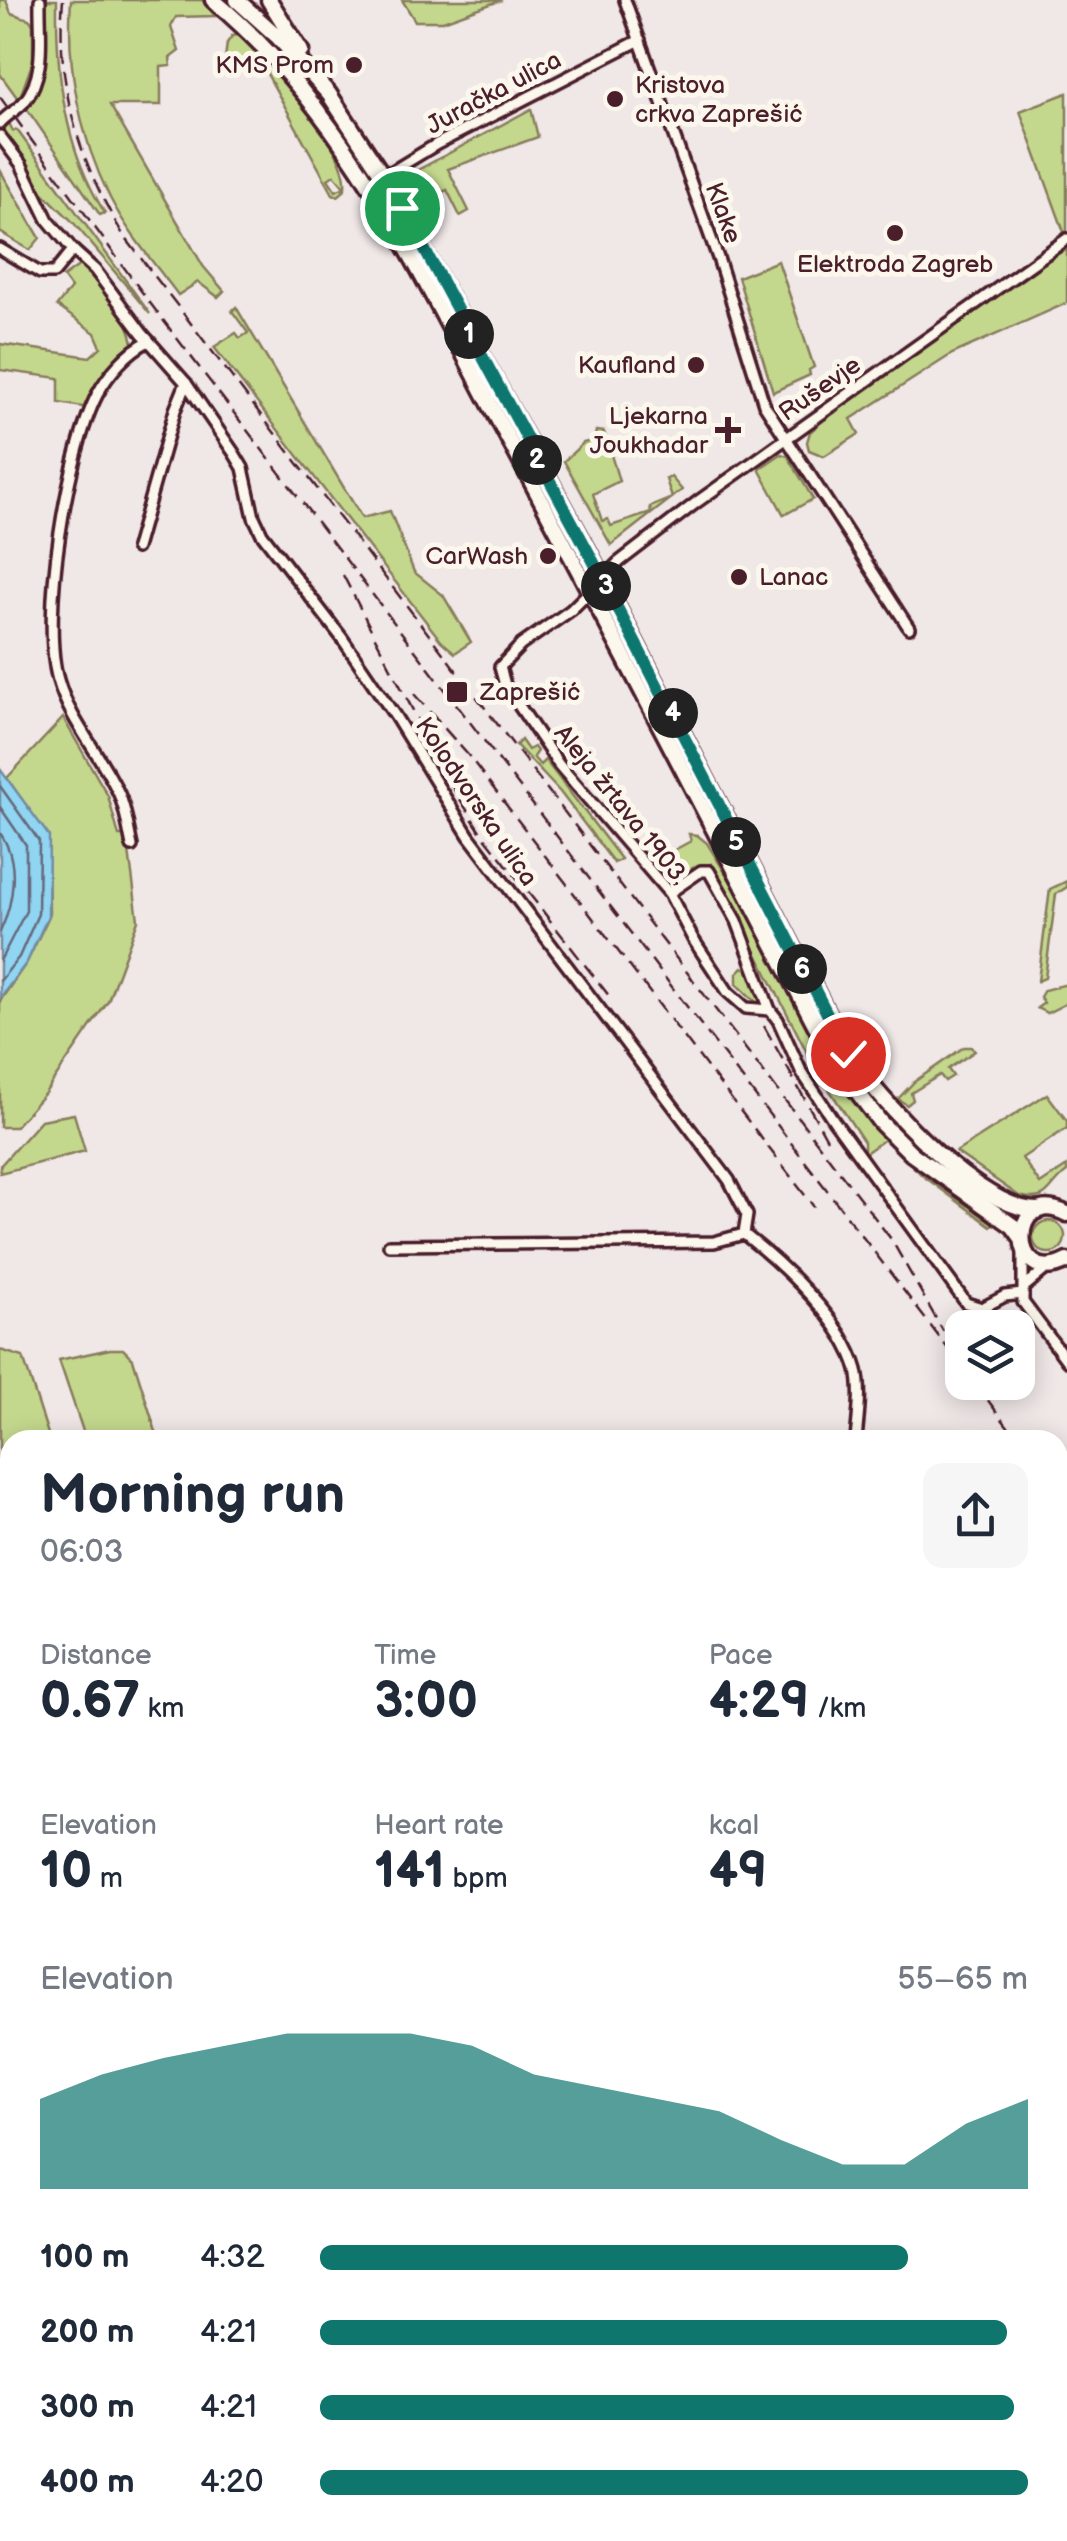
<!DOCTYPE html>
<meta charset="utf-8">
<style>
body{margin:0;font-family:"Balsamiq Sans",sans-serif;background:#f6f6f7;color:#1f2937;height:100vh;display:flex;flex-direction:column;font-size:38px;white-space:nowrap}
*{box-sizing:border-box;margin:0}
p{font-size:32px;color:#747a83}
.icon{flex:none;width:55px;height:55px;fill:none;stroke:currentColor;stroke-width:2;stroke-linecap:round;stroke-linejoin:round}
.map{position:relative;flex:1;overflow:hidden}
.details{position:absolute;left:0px;top:1430px;width:1068px;height:1112px;display:flex;flex-direction:column;background:#fff;border-radius:30px 30px 0 0;box-shadow:0 5px 25px #0003}
.details>*{flex:none}
.fabs{position:absolute;left:945px;top:1310px;display:grid;gap:20px}
.fabs a{display:grid;place-items:center;width:90px;height:90px;border-radius:20px;background:#fff;box-shadow:0 5px 25px #0003;font-size:50px}
.pin{position:absolute;display:grid;place-items:center;width:85px;height:85px;color:#fff;margin:-42px;border:5px solid #fff;border-radius:50%;box-shadow:0 2px 10px #0007}
.km{position:absolute;width:50px;height:50px;margin:-25px;border-radius:50%;background:#222;color:#fff;font-size:28px;line-height:50px;text-align:center}
.round{display:grid;place-items:center;flex:none;width:105px;height:105px;border-radius:20px;background:#f6f6f7}
.overview{display:flex;align-items:center;justify-content:space-between;height:170px;padding:0 40px}
h1{font-size:55px;font-weight:700;line-height:75px}
.figures{display:grid;grid-template-columns:repeat(3,1fr);gap:15px;height:170px;padding:10px 40px}
.figures div{display:grid;align-content:center}
.figures b{font-size:50px;font-weight:700}
.figures small{font-size:28px;font-weight:400}
.figures p{font-size:28px}
.chart{height:280px;padding:20px 40px}
.chart p{display:flex;justify-content:space-between}
.chart svg{width:100%;height:180px;margin-top:10px;fill:#0f766e;opacity:.7}
ul{padding:0 40px;list-style:none;font-size:32px}
li{display:grid;grid-template-columns:160px 120px 1fr;align-items:center;height:75px}
li i{height:25px;border-radius:12px;background:#0f766e}
.map>svg:first-child{display:block}
.green{fill:#c4d88d;stroke:#877c5c;stroke-width:2.5}
.water{fill:#90d5f2;stroke:#748ca2;stroke-width:2.5}
.lines{fill:none;stroke-linecap:round;stroke-linejoin:round}
.shore{stroke:#66687b;stroke-width:2.5}
.stream{stroke:#748ca2;stroke-width:2.5}
.street-casing{stroke:#4a1f2b;stroke-width:16}
.primary-casing{stroke:#4a1f2b;stroke-width:21}
.street{stroke:#fbf7ec;stroke-width:9}
.primary{stroke:#fbf7ec;stroke-width:14}
.rail{stroke:#4a1f2b;stroke-width:2.5;stroke-dasharray:15 8;stroke-linecap:butt}
.route-casing{stroke:#fff;stroke-width:20}
.route{stroke:#0f766e;stroke-width:12}
.poi-dot{fill:#4a1f2b;stroke:#fbf7ec;stroke-width:4}
.labels{text-anchor:middle;dominant-baseline:central;stroke-width:10;stroke-linejoin:round;paint-order:stroke}
.poi-label{font-size:25px;fill:#4a1f2b;stroke:#fbf7ec;text-anchor:end}
.street-label{font-size:25px;fill:#4a1f2b;stroke:#fbf7ec}
</style>
<div class="map">
<svg width="1067" height="2541" viewBox="0 0 1067 2541">
<rect width="100%" height="100%" fill="#f0e7e7"/>
<filter id="ink" filterUnits="userSpaceOnUse"><feTurbulence type="fractalNoise" baseFrequency=".01" numOctaves="2"/><feDisplacementMap in="SourceGraphic" scale="20" xChannelSelector="R" yChannelSelector="G"/><feConvolveMatrix kernelMatrix="1 2 1 2 8 2 1 2 1" color-interpolation-filters="sRGB"/></filter>
<g filter="url(#ink)">
<g class="green">
<path d="M0,0H6L11,13L29,19L33,24V61L19,100L0,74Z"/>
<path d="M45,0H57C56,74 64,149 105,213L100,215L27,109C52,72 43,42 45,0Z"/>
<path d="M71,0H202L215,16L176,17L171,27L179,51L170,58L171,66L161,67V105H110L203,266L224,291L218,297L198,282L178,295C155,264 128,233 110,198C80,137 66,68 71,0Z"/>
<path d="M402,0H502L443,21H415Z"/>
<path d="M238,35L259,54L223,74L227,43L232,36Z"/>
<path d="M262,58C285,85 350,152 345,188L334,175L328,179L336,191L342,188L344,191L338,196L333,194L260,61Z"/>
<path d="M1067,93V232H1064L1020,111Z"/>
<path d="M531,109L538,137L448,169L469,211L460,216L447,190L414,205L406,184L416,171Z"/>
<path d="M8,121L13,131L17,130L150,314L73,222L37,187L30,168L7,140L4,126Z"/>
<path d="M0,170L40,238L30,250L0,232Z"/>
<path d="M1067,249V303L952,354L851,419L859,434L824,456L809,450L807,442L810,432L849,397L1026,272Z"/>
<path d="M778,261L814,367L809,370L810,375L773,392L738,277Z"/>
<path d="M80,265C101,286 130,314 133,345L88,408L59,403V378L0,370V344L90,357L101,347L95,333L57,306L71,288L63,277Z"/>
<path d="M236,307L362,518L390,511L414,572L443,595L471,642L455,653L441,641L214,347L236,333L240,338L248,333L232,311Z"/>
<path d="M596,431L604,432L619,481L593,494L602,521L608,519L611,526L651,513L650,507L672,498L666,479L671,477L682,490L611,545L564,461L583,443L594,440Z"/>
<path d="M781,454L788,456L813,499L784,515L759,469Z"/>
<path d="M613,619L668,717L739,861L846,1064L875,1102L916,1143L1006,1208L1003,1213L927,1160L886,1121L844,1067L610,620Z"/>
<path d="M63,718L108,796L119,836H127L138,920L108,1001L45,1093L15,1127H0V1001L27,962L49,916L48,837L7,778Z"/>
<path d="M521,740L528,750L534,747L537,751L533,757L540,765L545,760L621,859L614,863L560,792L516,745Z"/>
<path d="M689,834L697,835L707,843L747,908L840,1081L876,1126L920,1168L994,1223L991,1226L922,1175L885,1139L864,1154V1142L815,1068L711,864L675,881L664,868L669,863L665,855L691,841Z"/>
<path d="M1067,881V887L1056,894L1045,978L1038,981L1050,889Z"/>
<path d="M743,967L752,972L763,1002L759,1005L737,984V973Z"/>
<path d="M1067,984V1003L1047,1013L1037,1008L1044,1003L1040,997L1044,990Z"/>
<path d="M964,1047H971L975,1051L948,1069L953,1076L945,1081L940,1075L911,1093L913,1100L907,1105L898,1099L914,1082Z"/>
<path d="M1047,1094L1067,1121V1128L1022,1158L1040,1184L1067,1166V1172C1047,1186 1051,1204 1019,1196L956,1152Z"/>
<path d="M74,1114L85,1151L0,1173V1166L41,1120Z"/>
<circle cx="1049" cy="1237" r="16"/>
<path d="M110,1349H123L133,1359L157,1435L139,1440H86L59,1360Z"/>
<path d="M0,1350L23,1357L50,1440H10V1480L5,1481L0,1466Z"/>
<path d="M0,1888H10V2532H560L561,2541H0Z"/>
<path d="M1058,2282L1067,2290V2541H1025L1026,2533L1058,2532Z"/>
<path d="M598,2533V2532L939,2533L932,2541H601Z"/>
</g>
<path class="water" d="M0,769L49,836L48,916L27,962L0,998Z"/>
<g class="lines">
<g class="shore">
<path d="M0,786L39,841L38,914L19,957L0,981"/>
<path d="M0,807L26,845V911L0,961"/>
<path d="M0,833C20,861 14,902 0,932"/>
</g>
<g class="stream">
<path d="M0,1873L10,1872"/>
<path d="M575,2532V2541"/>
</g>
<defs>
<g id="street">
<path d="M625,0L718,258L764,404L909,628"/>
<path d="M0,123C7,115 17,110 24,102C47,74 39,34 40,0"/>
<path d="M0,136L21,164L48,220L73,250L95,270L142,333L186,383L234,453L243,468L254,517L262,534L342,638L395,716L469,836L729,1180L747,1215L744,1234C783,1265 844,1321 857,1370C862,1392 858,1417 856,1440"/>
<path d="M368,186L437,144L640,40"/>
<path d="M0,249L40,273H54L73,250"/>
<path d="M136,548L175,410L186,383"/>
<path d="M132,846C128,829 126,809 119,794C101,754 70,722 58,680C40,617 67,454 97,395C108,374 128,351 149,341"/>
<path d="M669,893L701,871H709L737,921L770,1010L778,1020L801,1071L834,1121L966,1303L982,1308L1005,1296L1023,1294"/>
<path d="M770,1010L746,1008L728,992L693,939L669,893L559,765L505,685L500,667L521,645L571,610L619,562L697,502L1067,239"/>
<path d="M389,1245L714,1242L744,1234"/>
<path d="M1023,1254V1302L1067,1361"/>
<path d="M1024,1287L1048,1267"/>
</g>
<g id="primary">
<path d="M213,0C350,114 424,282 507,436C618,642 725,851 833,1059L880,1122L912,1154L1013,1226L1021,1237"/>
<path d="M237,0L278,37L329,94L383,176L589,553L848,1054C879,1100 982,1213 1040,1210"/>
<path d="M269,0L301,51"/>
<path d="M1067,1214C1007,1183 1008,1292 1067,1261"/>
</g>
</defs>
<use href="#street" class="street-casing"/>
<use href="#primary" class="primary-casing"/>
<use href="#street" class="street"/>
<use href="#primary" class="primary"/>
<g class="rail">
<path d="M63,0C55,85 80,165 124,236L862,1201L891,1239L943,1331"/>
<path d="M0,97L147,299L962,1367"/>
<path d="M343,575L453,788L480,831L610,997"/>
<path d="M414,694L468,755L814,1207"/>
<path d="M764,1026L827,1139"/>
<path d="M974,1382L1018,1440"/>
<path d="M1058,1492L1067,1505"/>
</g>
</g>
</g>
<g class="lines" filter="url(#ink)">
<defs>
<path id="route" d="M402,208L589,553L848,1054"/>
</defs>
<use href="#route" class="route-casing"/>
<use href="#route" class="route"/>
</g>
<g class="poi-dot">
<circle cx="354" cy="65" r="10"/>
<circle cx="615" cy="99" r="10"/>
<circle cx="895" cy="233" r="10"/>
<circle cx="696" cy="365" r="10"/>
<path d="M723 415h10v10h10v10h-10v10h-10v-10h-10v-10h10z"/>
<circle cx="548" cy="556" r="10"/>
<circle cx="739" cy="577" r="10"/>
<rect x="445" y="680" width="24" height="24" rx="5"/>
</g>
<g class="labels">
<g class="poi-label">
<text x="334" y="65">KMS Prom</text>
<text x="635" y="85" text-anchor="start">Kristova<tspan x="635" dy="29">crkva Zaprešić</tspan></text>
<text x="895" y="264" text-anchor="middle">Elektroda Zagreb</text>
<text x="676" y="365">Kaufland</text>
<text x="708" y="416">Ljekarna<tspan x="708" dy="29">Joukhadar</tspan></text>
<text x="528" y="556">CarWash</text>
<text x="759" y="577" text-anchor="start">Lanac</text>
<text x="480" y="692" text-anchor="start">Zaprešić</text>
</g>
<g class="street-label">
<text transform="translate(494 93) rotate(-28)">Juračka ulica</text>
<text transform="translate(723 213) rotate(70)">Klake</text>
<text transform="translate(820 389) rotate(-35)">Ruševje</text>
<text transform="translate(476 802) rotate(56)">Kolodvorska ulica</text>
<text transform="translate(621 805) rotate(51)">Aleja žrtava 1903.</text>
</g>
</g>
</svg>
<div class="fabs">
<a><svg class="icon" aria-label="layers" viewBox="0 0 24 24"><path d="M12 4l9 5-9 5-9-5zM3 14l9 5 9-5"/></svg></a>
</div>
<div class="pin" style="left:402px;top:208px;background:#1e9e55"><svg class="icon" aria-label="arrive" viewBox="0 0 24 24"><path d="M6 21V4h12l-3 4 3 4H6"/></svg></div>
<div class="pin" style="left:848px;top:1054px;background:#d93025"><svg class="icon" aria-label="check" viewBox="0 0 24 24"><path d="M5 12l5 5 9-10"/></svg></div>
<b class="km" style="left:469px;top:334px">1</b>
<b class="km" style="left:537px;top:460px">2</b>
<b class="km" style="left:606px;top:586px">3</b>
<b class="km" style="left:673px;top:713px">4</b>
<b class="km" style="left:736px;top:842px">5</b>
<b class="km" style="left:802px;top:969px">6</b>
<section class="details">
<div class="overview"><div><h1>Morning run</h1><p>06:03</p></div><a class="round"><svg class="icon" aria-label="share" viewBox="0 0 24 24"><path d="M12 15V3M7 8l5-5 5 5M5 13v7h14v-7"/></svg></a></div>
<div class="figures">
<div><p>Distance</p><b>0.67<small> km</small></b></div>
<div><p>Time</p><b>3:00</b></div>
<div><p>Pace</p><b>4:29<small> /km</small></b></div>
</div>
<div class="figures">
<div><p>Elevation</p><b>10<small> m</small></b></div>
<div><p>Heart rate</p><b>141<small> bpm</small></b></div>
<div><p>kcal</p><b>49</b></div>
</div>
<div class="chart"><p><span>Elevation</span>55–65 m</p>
<svg viewBox="0 0 160 44" preserveAspectRatio="none"><path d="M0 44V22L10 16L20 12L30 9L40 6L50 6L60 6L70 9L80 16L90 19L100 22L110 25L120 32L130 38L140 38L150 28L160 22V44z"/></svg>
</div>
<ul>
<li><b>100 m</b>4:32<i style="width:83%"></i></li>
<li><b>200 m</b>4:21<i style="width:97%"></i></li>
<li><b>300 m</b>4:21<i style="width:98%"></i></li>
<li><b>400 m</b>4:20<i style="width:100%"></i></li>
</ul>
</section>
</div>
